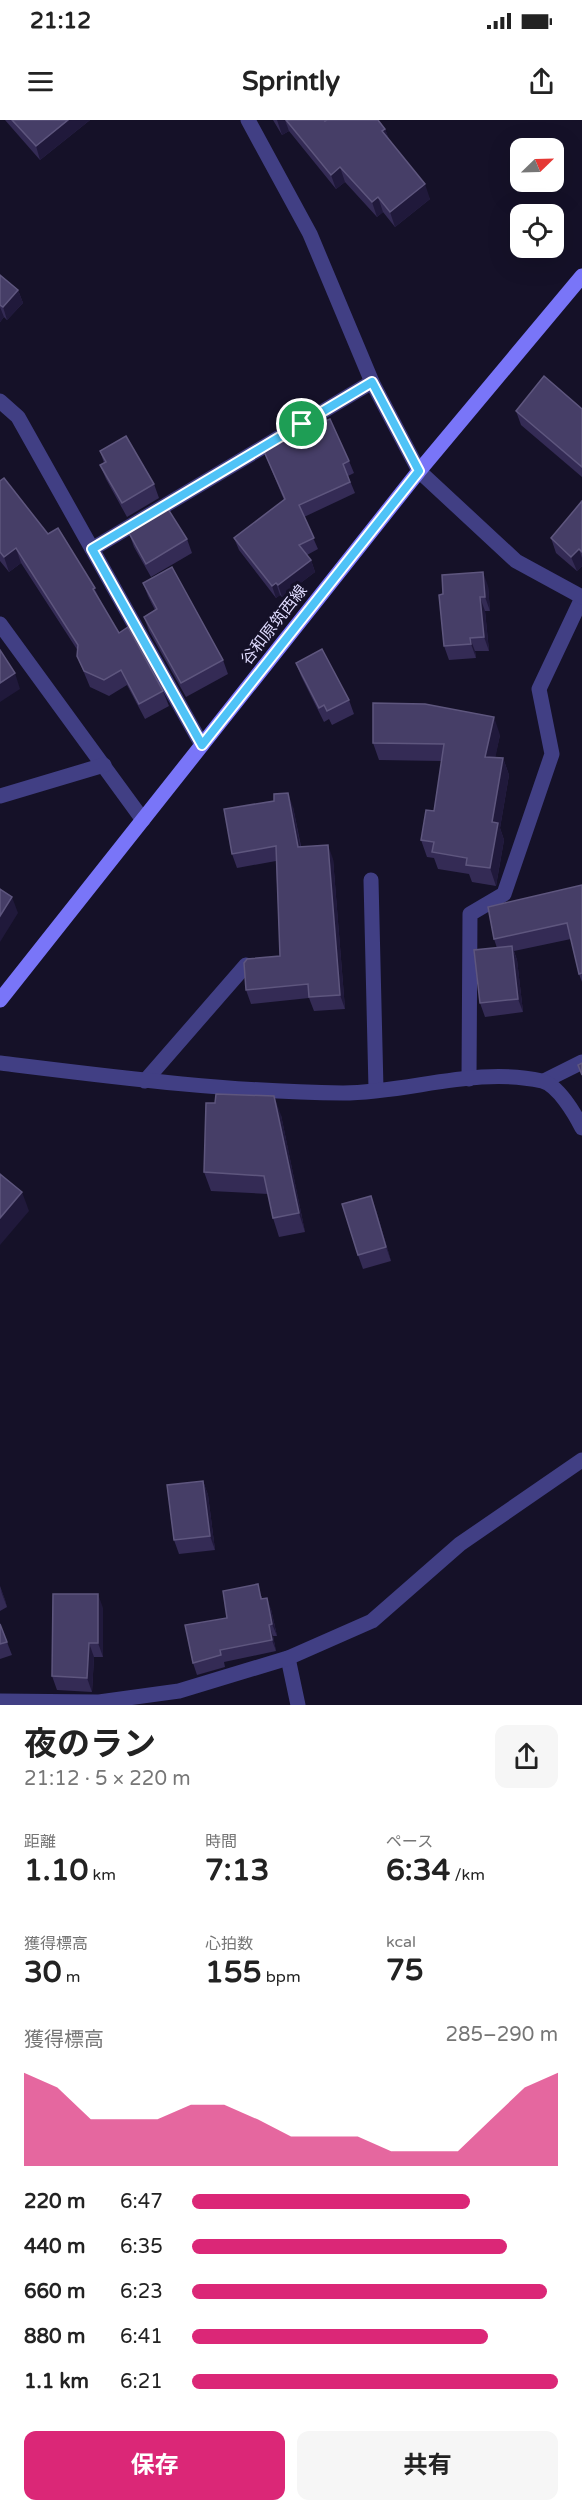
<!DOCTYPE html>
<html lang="ja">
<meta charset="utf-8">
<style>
body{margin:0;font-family:"Varela Round","Noto Sans JP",sans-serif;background:#f6f6f6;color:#222;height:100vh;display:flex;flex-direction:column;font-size:22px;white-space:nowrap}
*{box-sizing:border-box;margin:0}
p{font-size:20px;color:#767676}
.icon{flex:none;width:33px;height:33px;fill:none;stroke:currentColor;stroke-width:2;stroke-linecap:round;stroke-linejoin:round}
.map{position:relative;height:1585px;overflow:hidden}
.sheet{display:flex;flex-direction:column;background:#fff;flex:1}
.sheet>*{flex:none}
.needle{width:39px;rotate:67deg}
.fabs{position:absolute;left:510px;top:18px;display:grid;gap:12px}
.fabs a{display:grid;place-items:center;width:54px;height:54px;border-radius:12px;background:#fff;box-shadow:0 6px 24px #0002;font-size:30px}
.pin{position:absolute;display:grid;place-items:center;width:51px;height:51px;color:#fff;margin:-26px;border:3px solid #fff;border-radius:50%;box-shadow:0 2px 6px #0007}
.round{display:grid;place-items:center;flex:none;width:63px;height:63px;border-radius:12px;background:#f6f6f6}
.head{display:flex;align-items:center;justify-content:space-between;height:102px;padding:0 24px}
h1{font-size:33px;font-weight:700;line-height:45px}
.figures{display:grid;grid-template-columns:repeat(3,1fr);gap:9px;height:102px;padding:6px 24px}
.figures div{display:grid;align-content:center}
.figures b{font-size:30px;font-weight:700}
.figures small{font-size:16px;font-weight:400}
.figures p{font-size:16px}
.chart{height:168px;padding:12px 24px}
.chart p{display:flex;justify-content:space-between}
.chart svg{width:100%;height:108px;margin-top:6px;fill:#db2777;opacity:.7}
.cta{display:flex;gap:12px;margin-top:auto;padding:12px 24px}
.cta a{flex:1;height:69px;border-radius:12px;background:#db2777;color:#fff;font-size:24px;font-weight:700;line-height:69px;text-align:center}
.cta a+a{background:#f6f6f6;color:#222}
ul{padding:0 24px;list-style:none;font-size:20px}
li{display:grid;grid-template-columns:96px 72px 1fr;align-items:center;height:45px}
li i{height:15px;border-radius:8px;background:#db2777}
.status{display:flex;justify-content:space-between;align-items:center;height:42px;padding:0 30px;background:#fff;direction:ltr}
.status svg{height:16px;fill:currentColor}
header{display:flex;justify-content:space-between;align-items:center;height:78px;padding:0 24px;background:#fff;font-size:27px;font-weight:700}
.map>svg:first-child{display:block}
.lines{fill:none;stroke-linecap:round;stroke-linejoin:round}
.lane{stroke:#413f84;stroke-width:15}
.street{stroke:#413f84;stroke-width:15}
.secondary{stroke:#7975f8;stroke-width:15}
.wall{fill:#342b55}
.shaded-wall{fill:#20193b}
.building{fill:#463e67;stroke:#5e567e;stroke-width:1.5}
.route-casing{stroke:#fff;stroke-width:12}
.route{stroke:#4fc3f7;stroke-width:8}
.labels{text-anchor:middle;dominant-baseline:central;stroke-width:6;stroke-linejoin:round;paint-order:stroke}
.street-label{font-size:16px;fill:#dedafd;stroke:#151128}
</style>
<div class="status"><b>21:12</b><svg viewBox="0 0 49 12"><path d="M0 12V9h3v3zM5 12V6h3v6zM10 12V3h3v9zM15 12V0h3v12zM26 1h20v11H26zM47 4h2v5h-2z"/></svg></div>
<header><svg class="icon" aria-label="menu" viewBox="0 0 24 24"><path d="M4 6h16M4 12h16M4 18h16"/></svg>Sprintly<svg class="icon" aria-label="share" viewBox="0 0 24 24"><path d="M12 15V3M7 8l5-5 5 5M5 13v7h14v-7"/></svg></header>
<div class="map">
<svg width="582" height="1585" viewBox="0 0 582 1585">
<rect width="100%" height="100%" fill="#151128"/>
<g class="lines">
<g class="lane">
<path d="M92,429L372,262"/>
<path d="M0,504L143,700"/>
<path d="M0,676L104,645"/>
<path d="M371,760L376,969"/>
<path d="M469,959L470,794L504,774L552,634L539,569L582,478"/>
<path d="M145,961L246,845"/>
<path d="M544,961L582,942"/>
<path d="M288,1538L298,1585"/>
</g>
<g class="street">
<path d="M248,0L310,114L372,262L419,351L516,441L582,477"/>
<path d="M0,281L18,297L202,625"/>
<path d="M0,943C114,957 229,972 343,973C409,973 476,946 542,961C558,965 575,994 582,1008"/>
<path d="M0,1581L99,1582L179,1571L288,1538L372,1501L460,1424L582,1340"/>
</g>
<path class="secondary" d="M0,880L419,351L582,156"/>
</g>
<g class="wall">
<path d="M5,0H90L40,40Z"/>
<path d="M273,0H325V1L385,9L389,20L430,79L395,107L383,92L377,97L345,62L336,69L289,11L282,15Z"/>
<path d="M0,155L18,170L23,183L7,200L4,197L0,202Z"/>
<path d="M582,289V357L521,305L516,291Z"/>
<path d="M262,327L349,341L354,353L348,356L355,373L304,397L318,429L307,435L311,440L315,452L282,477L280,475L276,478L239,430L234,418L284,380Z"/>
<path d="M100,331L154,364L159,378L127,397L106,359L100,345L104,343Z"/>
<path d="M0,361L100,482L119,513L163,571L169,586L145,599L127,565L109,576L90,567L77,536L78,531L21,443L9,452L0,441Z"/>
<path d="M582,381V446L577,451L556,433L551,418Z"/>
<path d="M132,400L187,419L192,433L151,457L134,427L129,413L134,407Z"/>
<path d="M143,463L223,540L228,554L186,577L149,511L144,497L155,490L148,476Z"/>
<path d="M488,466L490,491H485L489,531H475L476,538L449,540L444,526Z"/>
<path d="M296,543L349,580L354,594L332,605L329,599L324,602L301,556Z"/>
<path d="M500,615L495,637L503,638L509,655L500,708L504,720L496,766L472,762L469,754L438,749L434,738L427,737L421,720L434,691L442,641L379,640L373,623Z"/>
<path d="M293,687L301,726L333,739L345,889L314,891L309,878L251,884L246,870L280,836L276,741L237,748L232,734Z"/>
<path d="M582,765V862L579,854L571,819L514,831L517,840L523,892L485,897L480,883L497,828L494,819Z"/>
<path d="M281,995L305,1112L279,1117L273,1098L268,1074L211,1071L204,1052Z"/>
<path d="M376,1090L391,1141L363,1149L358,1135Z"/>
<path d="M203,1361L208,1375L215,1430L179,1434L174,1420Z"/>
<path d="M0,1466L5,1480L7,1487L0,1491Z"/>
<path d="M262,1476V1478L271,1489L277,1516H273L276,1531L224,1542L225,1547L197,1555L193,1543L227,1498Z"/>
<path d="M103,1488V1537H94L92,1572L57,1570L52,1556Z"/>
<path d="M0,1504L12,1535L0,1539Z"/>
</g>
<g class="shaded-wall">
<path d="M68,0H90L40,40L36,26Z"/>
<path d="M277,0H285L289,11L282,15Z"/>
<path d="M385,9L391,24L382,11Z"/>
<path d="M340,47L345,62L336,69L331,55Z"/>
<path d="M425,64L430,79L395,107L390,92Z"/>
<path d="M378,77L383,92L377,97L372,82Z"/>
<path d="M18,170L23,183L7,200L3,187Z"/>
<path d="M0,187L4,197L0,202Z"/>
<path d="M16,428L21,443L9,452L4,437Z"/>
<path d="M579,429L582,438V446L577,451L571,437Z"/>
<path d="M311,440L315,452L282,477L278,465Z"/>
<path d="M483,452L488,466L490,491L485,477Z"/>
<path d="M276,463L280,475L276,478L272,466Z"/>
<path d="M95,468L101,483L93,469Z"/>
<path d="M480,477L485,491L489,531L484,517Z"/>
<path d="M470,518L475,531L476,538L471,524Z"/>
<path d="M15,553L20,569L0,582V563Z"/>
<path d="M494,597L500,615L492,654L485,637Z"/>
<path d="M503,638L509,655L500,708L504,720L496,766L490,748L492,702Z"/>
<path d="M288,673L293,687L303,740L298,727Z"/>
<path d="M328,725L333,739L345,889L340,875Z"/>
<path d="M12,777L18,793L0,822V796Z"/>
<path d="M512,826L517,840L523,892L518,879Z"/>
<path d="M274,976L281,995L305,1112L299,1093Z"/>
<path d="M22,1072L29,1091L0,1125V1098Z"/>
<path d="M371,1076L376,1090L391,1141L386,1127Z"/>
<path d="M203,1361L208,1375L215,1430L210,1416Z"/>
<path d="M0,1467L5,1480L7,1487L2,1474Z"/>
<path d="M98,1474L103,1488V1537L98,1523Z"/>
<path d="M267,1478L271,1489L277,1516L272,1504Z"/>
<path d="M269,1505L273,1516L276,1531L272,1520Z"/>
<path d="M89,1523L94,1537L92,1572L87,1558Z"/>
</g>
<g class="building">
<path d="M12,0H68L36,26Z"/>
<path d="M286,0H325V1L327,0H378L385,9L382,11L425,64L390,92L378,77L372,82L340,47L331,55Z"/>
<path d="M0,155L18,170L3,187L0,185Z"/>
<path d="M544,256L582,289V347L516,291Z"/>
<path d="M330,299L349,341L343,344L350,362L299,385L314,418L299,425L311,440L278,465L276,463L272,466L234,418L285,379L262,327Z"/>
<path d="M126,316L154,364L122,383L100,345L106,342L100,331Z"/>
<path d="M4,358L48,414L58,408L95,468L93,469L119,513L128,507L163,571L139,584L121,550L104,560L84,551L77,536L78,525L16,428L4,437L0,432V361Z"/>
<path d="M163,381L187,419L146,444L129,413L135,406L132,400Z"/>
<path d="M582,381V432L579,429L571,437L551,418Z"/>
<path d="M172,447L223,540L181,563L144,497L157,489L143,463Z"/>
<path d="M483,452L485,477H480L484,517L470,518L471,524L444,526L439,475L443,474L442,455Z"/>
<path d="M322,529L349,580L327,591L324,585L319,588L296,543Z"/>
<path d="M0,530L15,553L0,563Z"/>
<path d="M373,583L425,584L494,597L485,637L503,638L492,702L498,703L490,748L466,745L467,738L432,732L434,722L421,720L426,690L434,691L444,624L373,623Z"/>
<path d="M288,673L298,727L328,725L340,875L309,877L308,864L246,870L244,843L247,839L280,836L276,726L232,734L224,689L274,681V674Z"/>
<path d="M582,765V853L579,854L567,803L494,819L488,787Z"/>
<path d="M0,769L12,777L0,796Z"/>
<path d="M512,826L518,879L480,883L474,830Z"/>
<path d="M582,943V955L578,945Z"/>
<path d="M216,974L274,976L299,1093L273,1098L264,1056L204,1052L206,983H215Z"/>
<path d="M0,1054L22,1072L0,1098Z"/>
<path d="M371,1076L386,1127L358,1135L342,1084Z"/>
<path d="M203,1361L210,1416L174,1420L167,1365Z"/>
<path d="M258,1464L261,1479L267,1478L272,1504L269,1505L272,1520L220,1530L221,1535L193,1543L185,1505L227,1498L223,1471Z"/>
<path d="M53,1474H98V1523H89L87,1558L52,1556Z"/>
<path d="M0,1504L7,1522L0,1524Z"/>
</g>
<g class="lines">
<defs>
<path id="route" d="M372,262L419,351L202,625L92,429Z"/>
</defs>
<use href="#route" class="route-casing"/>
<use href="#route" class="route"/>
</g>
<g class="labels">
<g class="street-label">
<text transform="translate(274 505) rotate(-52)">谷和原筑西線</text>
</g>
</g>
</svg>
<div class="fabs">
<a><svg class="needle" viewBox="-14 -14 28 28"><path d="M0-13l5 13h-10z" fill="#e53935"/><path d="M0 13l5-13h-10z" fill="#767676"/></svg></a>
<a><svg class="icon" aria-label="locate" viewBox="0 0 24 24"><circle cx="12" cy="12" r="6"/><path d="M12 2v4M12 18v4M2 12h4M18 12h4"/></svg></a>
</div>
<div class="pin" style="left:302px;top:304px;background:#1e9e55"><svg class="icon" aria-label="arrive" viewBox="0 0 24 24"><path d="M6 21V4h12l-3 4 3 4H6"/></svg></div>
</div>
<section class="sheet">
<div class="head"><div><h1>夜のラン</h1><p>21:12 · 5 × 220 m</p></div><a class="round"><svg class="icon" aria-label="share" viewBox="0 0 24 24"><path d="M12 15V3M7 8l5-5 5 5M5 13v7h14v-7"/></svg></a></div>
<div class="figures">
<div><p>距離</p><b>1.10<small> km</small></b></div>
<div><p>時間</p><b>7:13</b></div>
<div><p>ペース</p><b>6:34<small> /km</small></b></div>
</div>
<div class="figures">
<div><p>獲得標高</p><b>30<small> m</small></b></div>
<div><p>心拍数</p><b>155<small> bpm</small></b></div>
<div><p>kcal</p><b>75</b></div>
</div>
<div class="chart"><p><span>獲得標高</span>285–290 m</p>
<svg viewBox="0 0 160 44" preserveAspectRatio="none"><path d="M0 44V6L10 12L20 25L30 25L40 25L50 19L60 19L70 25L80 32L90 32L100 32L110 38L120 38L130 38L140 25L150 12L160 6V44z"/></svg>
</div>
<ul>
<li><b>220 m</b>6:47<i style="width:76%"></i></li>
<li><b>440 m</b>6:35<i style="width:86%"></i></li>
<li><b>660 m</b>6:23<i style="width:97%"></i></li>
<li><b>880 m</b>6:41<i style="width:81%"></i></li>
<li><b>1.1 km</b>6:21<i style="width:100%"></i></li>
</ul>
<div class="cta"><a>保存</a><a>共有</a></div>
</section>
